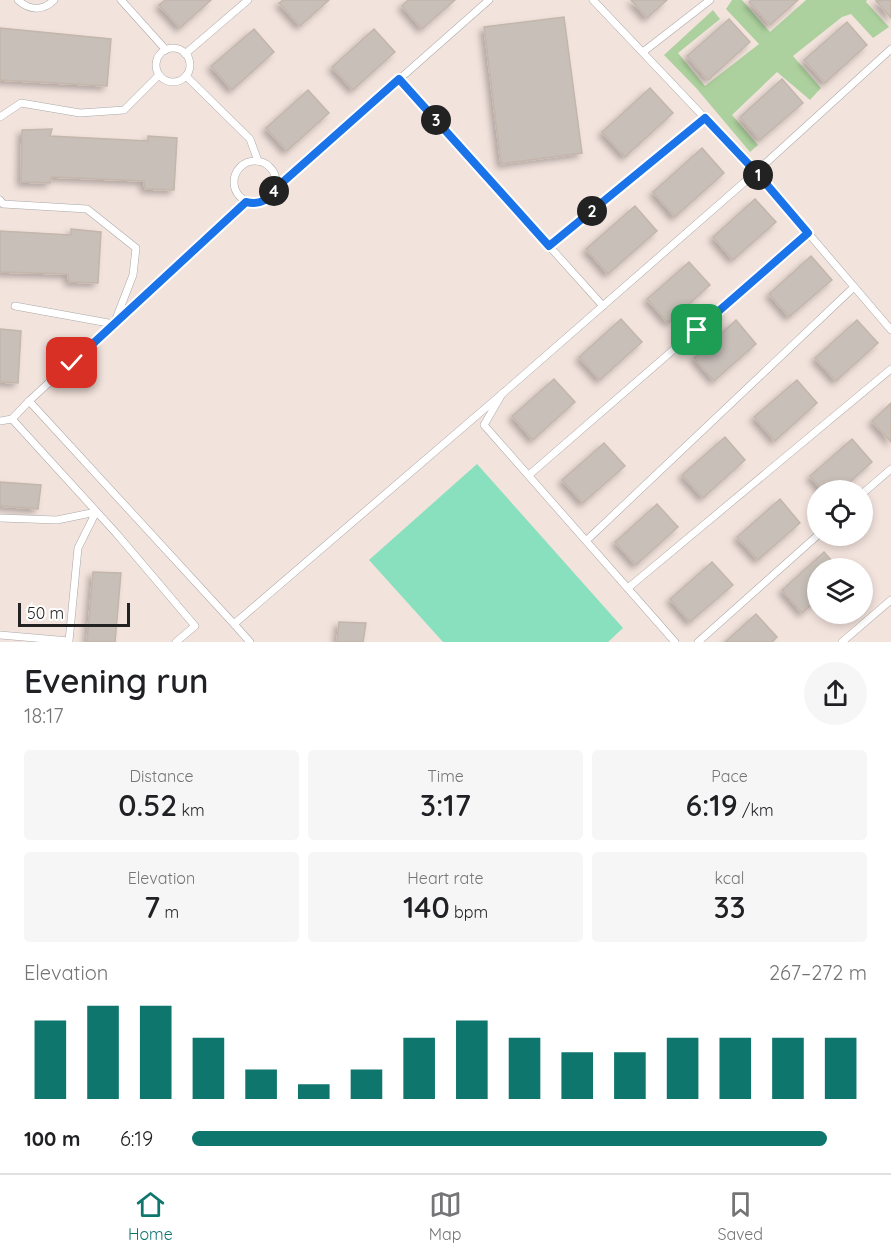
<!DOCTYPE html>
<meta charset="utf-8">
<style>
body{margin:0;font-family:Quicksand,sans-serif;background:#f6f6f6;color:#202124;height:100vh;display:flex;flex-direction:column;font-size:22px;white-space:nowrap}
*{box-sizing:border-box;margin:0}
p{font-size:20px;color:#757577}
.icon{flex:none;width:33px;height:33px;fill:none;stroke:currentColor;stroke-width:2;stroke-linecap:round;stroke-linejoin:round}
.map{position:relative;height:642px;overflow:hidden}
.drawer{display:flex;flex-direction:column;background:#fff;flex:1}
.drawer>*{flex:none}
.tools{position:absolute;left:807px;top:480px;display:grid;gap:12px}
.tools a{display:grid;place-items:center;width:66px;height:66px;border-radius:50%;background:#fff;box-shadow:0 3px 9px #0003;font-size:30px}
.scale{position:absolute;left:18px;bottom:15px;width:112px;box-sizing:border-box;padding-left:6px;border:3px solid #222;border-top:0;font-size:16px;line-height:21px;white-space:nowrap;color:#222;-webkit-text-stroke:4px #fff;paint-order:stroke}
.pin{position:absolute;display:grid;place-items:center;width:51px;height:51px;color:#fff;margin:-26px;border-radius:12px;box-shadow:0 3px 9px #0006}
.km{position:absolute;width:30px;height:30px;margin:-15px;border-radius:50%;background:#222;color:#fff;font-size:16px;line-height:30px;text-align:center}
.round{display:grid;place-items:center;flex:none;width:63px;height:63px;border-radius:32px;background:#f6f6f6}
.head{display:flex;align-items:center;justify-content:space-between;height:102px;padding:0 24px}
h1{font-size:33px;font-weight:600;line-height:45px}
.stats{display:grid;grid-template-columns:repeat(3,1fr);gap:9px;height:102px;padding:6px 24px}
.stats div{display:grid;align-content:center;border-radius:6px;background:#f6f6f6;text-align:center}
.stats b{font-size:30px;font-weight:600}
.stats small{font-size:16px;font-weight:400}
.stats p{font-size:16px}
.chart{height:168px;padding:12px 24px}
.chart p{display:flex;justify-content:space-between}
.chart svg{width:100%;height:108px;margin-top:6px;stroke:#0f766e;stroke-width:6}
ul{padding:0 24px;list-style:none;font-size:20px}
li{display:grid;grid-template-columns:96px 72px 1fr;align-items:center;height:45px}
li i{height:15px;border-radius:8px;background:#0f766e}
.tabs{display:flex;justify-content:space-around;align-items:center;height:84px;border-top:2px solid #e0e0e0;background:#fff;font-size:16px;color:#757577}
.tabs a{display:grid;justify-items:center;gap:3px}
.tabs .current{color:#0f766e}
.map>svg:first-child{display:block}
.military{fill:#f3e3dd;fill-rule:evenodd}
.forest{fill:#add19e}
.pitch{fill:#88e0be}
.building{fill:#c7bfb8;stroke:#c4b6ab;stroke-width:1.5;filter:url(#shadow)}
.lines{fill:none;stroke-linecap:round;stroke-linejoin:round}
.lane-casing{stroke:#a9a9a9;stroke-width:8}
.lane{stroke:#fff;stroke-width:7}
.route-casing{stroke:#fff;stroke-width:12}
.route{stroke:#1a73e8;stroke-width:8}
</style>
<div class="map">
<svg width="891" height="642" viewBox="0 0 891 642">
<defs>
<filter id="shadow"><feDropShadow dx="-4" dy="4" stdDeviation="3" flood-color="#0004"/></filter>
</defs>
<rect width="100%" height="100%" fill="#f2efe9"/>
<path class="military" d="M0,0H891V642H0ZM818,490H862V536H818ZM818,568H862V614H818Z"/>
<path class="forest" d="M732,0H742L770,32L806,0H867L866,2L889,27L873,38L851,14L842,17L793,56L821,88L810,100L777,72L732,115L758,145L750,152L697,89L664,55L713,10L720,19L678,53L705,86L759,44L726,9Z"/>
<path class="pitch" d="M477,464L623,628L608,642H443L369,560Z"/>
<g class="building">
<path d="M165,0H211L180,28L159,5Z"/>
<path d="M283,0H329L300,26L279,3Z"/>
<path d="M408,0H455L422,29L402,6Z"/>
<path d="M631,0H667L647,18Z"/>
<path d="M751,0H798L770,25L749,2Z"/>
<path d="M891,0V18L876,1Z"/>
<path d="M564,17L582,153L501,164L484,27Z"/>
<path d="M729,19L750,42L708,80L687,56Z"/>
<path d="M847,22L867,45L825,83L804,60Z"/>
<path d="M0,28L111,39L107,86L0,80Z"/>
<path d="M254,29L274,52L232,90L211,66Z"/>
<path d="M374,29L395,52L353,90L332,67Z"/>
<path d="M782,79L803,103L760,140L740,117Z"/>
<path d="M650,88L673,113L625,157L602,132Z"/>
<path d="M308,90L329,113L287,151L266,128Z"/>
<path d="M52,129L50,136L148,141V136L177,138L174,190L145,189L144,181L51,177L50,183L21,182L22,130Z"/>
<path d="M702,148L724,173L675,217L653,192Z"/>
<path d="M755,199L776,222L733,260L713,237Z"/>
<path d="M635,206L657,231L608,274L586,249Z"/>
<path d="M71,229L101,232L98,283L69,282L68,274L0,272V231L71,235Z"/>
<path d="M811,256L832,280L789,317L769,294Z"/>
<path d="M689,262L710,285L668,323L647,299Z"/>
<path d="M621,319L642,342L600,380L579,357Z"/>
<path d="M736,320L756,344L714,381L694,358Z"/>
<path d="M857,320L878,343L836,381L815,358Z"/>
<path d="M0,329L21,331L18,383L0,382Z"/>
<path d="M554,379L575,402L533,440L512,416Z"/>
<path d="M797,380L817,403L775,441L754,417Z"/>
<path d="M891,403V442L872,421Z"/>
<path d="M725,437L745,460L703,498L682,475Z"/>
<path d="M852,439L872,462L841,490H822L810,476Z"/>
<path d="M604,443L625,466L583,503L562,480Z"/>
<path d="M0,482L41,485L38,509L0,506Z"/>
<path d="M780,499L800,523L758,560L737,537Z"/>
<path d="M657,504L678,527L636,565L615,542Z"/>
<path d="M824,552L838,568H818V599L802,613L782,590Z"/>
<path d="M712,562L733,585L690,622L670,599Z"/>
<path d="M93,572L121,573L115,642H87Z"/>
<path d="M756,614L777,637L772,642H725Z"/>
<path d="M339,622L366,623L363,642H337Z"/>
</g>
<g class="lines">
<defs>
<g id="lane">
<path d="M18,0C30,11 43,11 54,0"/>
<path d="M121,0L166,50"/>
<path d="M593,0L756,172L891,49"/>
<circle cx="173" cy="65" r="17"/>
<path d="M643,52L710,0"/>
<path d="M185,54L248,0"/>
<path d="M186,76L250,139L258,161"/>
<path d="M399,79L603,306"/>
<path d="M0,117L21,103L80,113L124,110L159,75"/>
<circle cx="255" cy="182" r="21"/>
<path d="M275,189L489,0"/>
<path d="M0,200L3,204L87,209L136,248L133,275L114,324L15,306"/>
<path d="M246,202L29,401L234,624L503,393"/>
<path d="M549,246L705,118"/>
<path d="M29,401L12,419L116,533L195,626L176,642"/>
<path d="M0,421L12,419"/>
<path d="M529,475L808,233"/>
<path d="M862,494L891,469"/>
<path d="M0,518L57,520L96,512"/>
<path d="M587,540L854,287"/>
<path d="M628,588L891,369"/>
<path d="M234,624L250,642"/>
<path d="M0,635L69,641L78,548L96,512"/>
<path d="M675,642L484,425L502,394L756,172L891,330"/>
<path d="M698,642L818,535"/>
<path d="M842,642L891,600"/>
</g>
</defs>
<use href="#lane" class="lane-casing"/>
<use href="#lane" class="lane"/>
</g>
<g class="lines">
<defs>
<path id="route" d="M72,363L246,202C259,205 268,201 275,189L399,79L549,246L705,118L756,172L808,233L697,330"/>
</defs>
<use href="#route" class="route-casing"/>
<use href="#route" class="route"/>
</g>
</svg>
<div class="tools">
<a><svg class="icon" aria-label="locate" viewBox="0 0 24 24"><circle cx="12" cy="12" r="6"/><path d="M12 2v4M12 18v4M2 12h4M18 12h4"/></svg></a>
<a><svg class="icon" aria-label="layers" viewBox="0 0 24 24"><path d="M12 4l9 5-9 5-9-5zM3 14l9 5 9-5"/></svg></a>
</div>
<div class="scale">50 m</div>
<div class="pin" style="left:697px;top:330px;background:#1e9e55"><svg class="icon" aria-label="arrive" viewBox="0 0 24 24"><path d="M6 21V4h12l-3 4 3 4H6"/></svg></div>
<div class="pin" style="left:72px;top:363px;background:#d93025"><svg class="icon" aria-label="check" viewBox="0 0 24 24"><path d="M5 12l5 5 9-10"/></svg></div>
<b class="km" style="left:758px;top:175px">1</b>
<b class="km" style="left:592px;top:211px">2</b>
<b class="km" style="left:436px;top:120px">3</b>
<b class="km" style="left:274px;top:191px">4</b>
</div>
<section class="drawer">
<div class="head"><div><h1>Evening run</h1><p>18:17</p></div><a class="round"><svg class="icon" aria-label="share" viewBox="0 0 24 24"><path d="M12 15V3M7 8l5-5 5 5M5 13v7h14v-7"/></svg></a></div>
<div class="stats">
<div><p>Distance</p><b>0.52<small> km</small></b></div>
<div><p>Time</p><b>3:17</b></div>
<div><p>Pace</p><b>6:19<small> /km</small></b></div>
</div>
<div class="stats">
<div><p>Elevation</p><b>7<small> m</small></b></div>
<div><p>Heart rate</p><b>140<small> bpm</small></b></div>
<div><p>kcal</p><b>33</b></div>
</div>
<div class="chart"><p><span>Elevation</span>267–272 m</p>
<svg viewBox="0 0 160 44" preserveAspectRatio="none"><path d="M5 44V12M15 44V6M25 44V6M35 44V19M45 44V32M55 44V38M65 44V32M75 44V19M85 44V12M95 44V19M105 44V25M115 44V25M125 44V19M135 44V19M145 44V19M155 44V19"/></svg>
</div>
<ul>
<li><b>100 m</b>6:19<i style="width:94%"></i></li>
</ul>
</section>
<nav class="tabs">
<a class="current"><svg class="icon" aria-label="home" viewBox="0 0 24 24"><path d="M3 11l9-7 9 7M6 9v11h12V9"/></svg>Home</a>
<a><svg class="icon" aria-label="map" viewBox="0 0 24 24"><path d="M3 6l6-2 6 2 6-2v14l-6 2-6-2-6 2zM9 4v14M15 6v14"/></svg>Map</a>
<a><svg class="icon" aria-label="saved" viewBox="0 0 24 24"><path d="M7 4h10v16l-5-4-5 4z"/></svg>Saved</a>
</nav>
